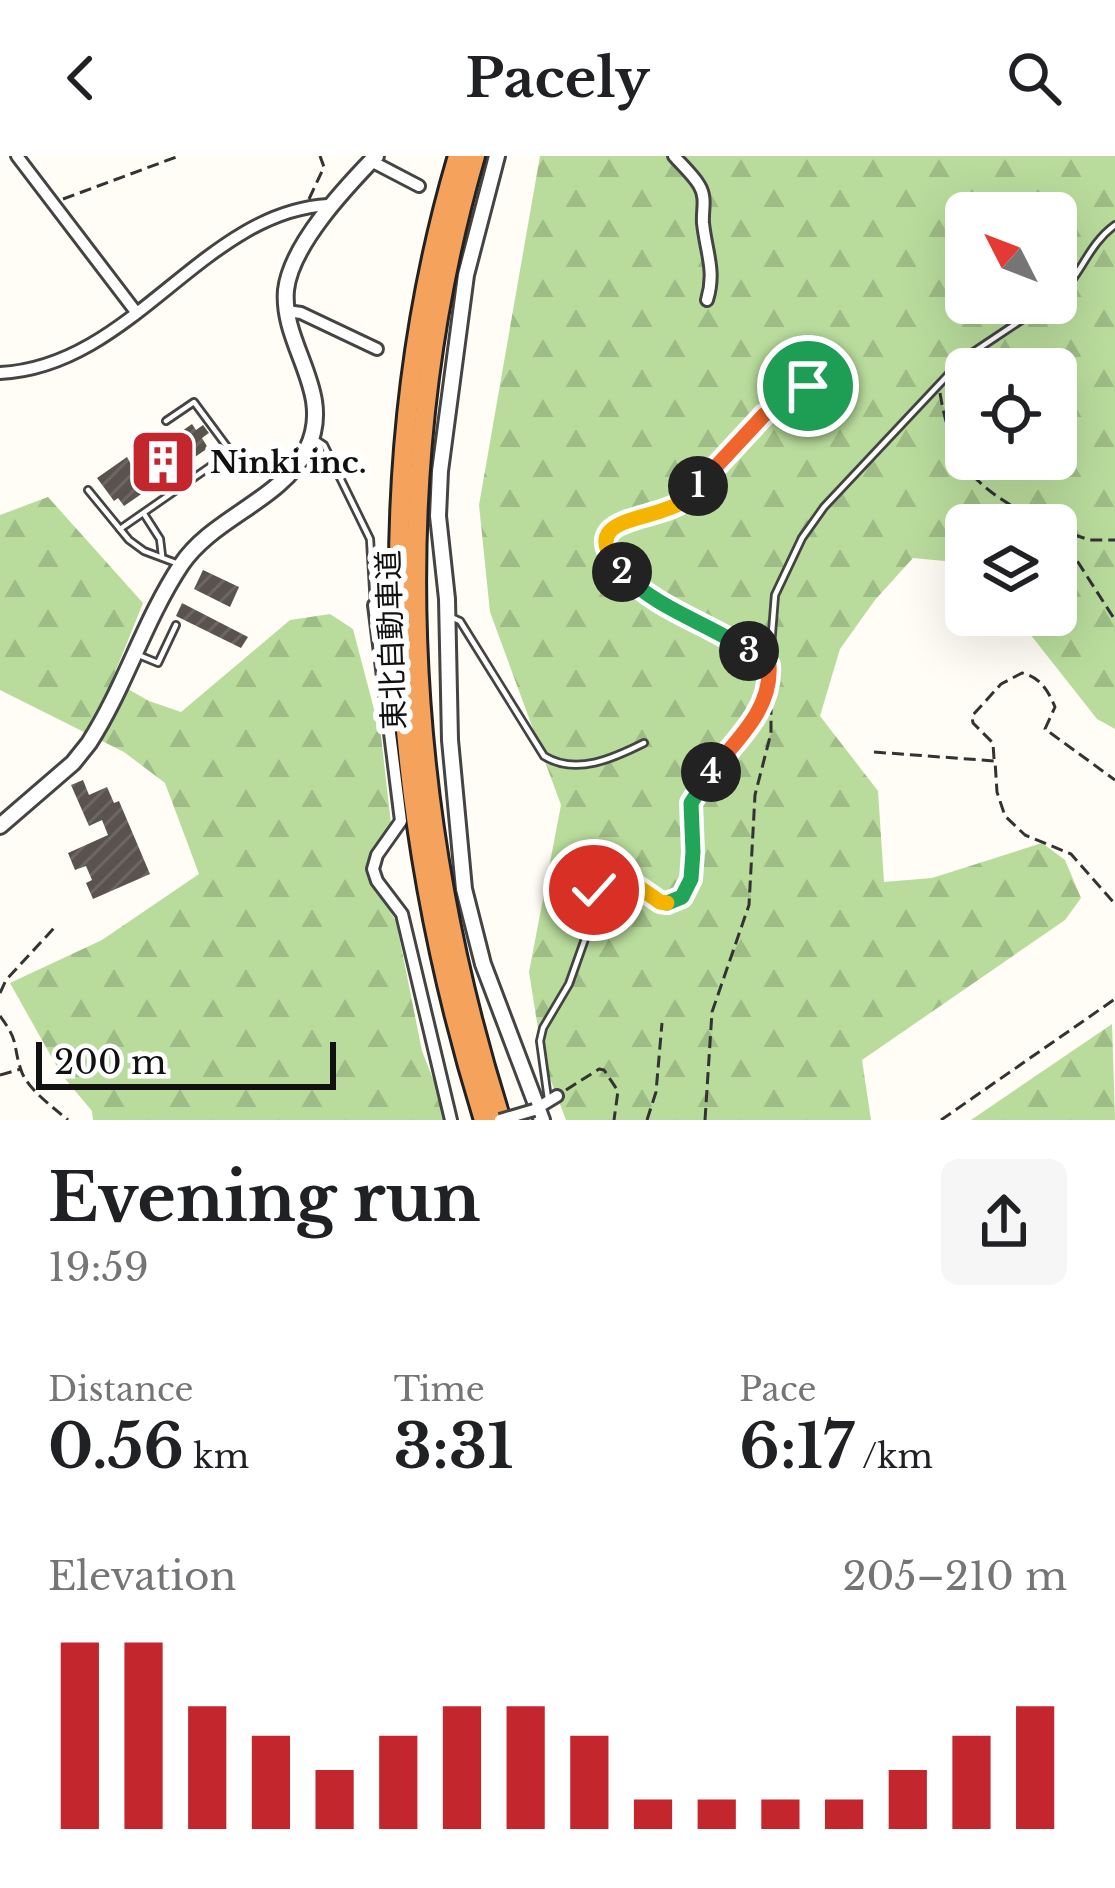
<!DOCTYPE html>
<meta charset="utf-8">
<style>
body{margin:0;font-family:"Libre Baskerville","Noto Sans JP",serif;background:#f6f6f6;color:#202124;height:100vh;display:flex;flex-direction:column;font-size:45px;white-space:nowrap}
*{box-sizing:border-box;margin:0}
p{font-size:39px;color:#757577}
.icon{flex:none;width:66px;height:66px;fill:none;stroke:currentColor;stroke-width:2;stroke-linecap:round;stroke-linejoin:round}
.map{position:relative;height:964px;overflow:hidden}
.panel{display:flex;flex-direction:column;background:#fff;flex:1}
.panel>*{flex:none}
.needle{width:78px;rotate:312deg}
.tools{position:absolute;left:945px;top:36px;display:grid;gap:24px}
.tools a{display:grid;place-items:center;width:132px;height:132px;border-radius:18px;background:#fff;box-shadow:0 12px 48px #0002;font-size:60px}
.scale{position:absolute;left:36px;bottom:30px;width:300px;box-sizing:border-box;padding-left:12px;border:6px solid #111;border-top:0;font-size:33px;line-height:42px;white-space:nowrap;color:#111;-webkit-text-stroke:9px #fff;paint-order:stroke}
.pin{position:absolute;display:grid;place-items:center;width:102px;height:102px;color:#fff;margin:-51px;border:6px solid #fff;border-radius:50%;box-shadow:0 3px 12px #0007}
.km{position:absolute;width:60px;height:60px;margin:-30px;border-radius:50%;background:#222;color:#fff;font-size:33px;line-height:60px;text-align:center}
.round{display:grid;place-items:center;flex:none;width:126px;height:126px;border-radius:18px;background:#f6f6f6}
.overview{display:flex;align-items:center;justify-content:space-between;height:204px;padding:0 48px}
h1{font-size:66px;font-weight:700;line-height:90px}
.metrics{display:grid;grid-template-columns:repeat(3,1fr);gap:18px;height:204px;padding:12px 48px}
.metrics div{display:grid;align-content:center}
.metrics b{font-size:60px;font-weight:700}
.metrics small{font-size:33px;font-weight:400}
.metrics p{font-size:33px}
.chart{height:336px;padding:24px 48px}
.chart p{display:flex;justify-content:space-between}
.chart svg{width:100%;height:216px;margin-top:12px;stroke:#c4262e;stroke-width:6}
header{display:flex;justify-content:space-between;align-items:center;height:156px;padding:0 48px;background:#fff;font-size:54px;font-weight:700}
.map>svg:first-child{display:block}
.forest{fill:url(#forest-firs);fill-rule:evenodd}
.building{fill:url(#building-hatch)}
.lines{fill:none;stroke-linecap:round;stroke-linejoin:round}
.service-casing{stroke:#444;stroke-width:10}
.minor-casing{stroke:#444;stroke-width:16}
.tertiary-casing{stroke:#444;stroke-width:20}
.motorway-casing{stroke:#222;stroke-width:24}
.path{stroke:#333;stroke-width:3;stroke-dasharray:12 6;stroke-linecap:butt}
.service{stroke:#fff;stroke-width:4.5}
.minor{stroke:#fff;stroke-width:10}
.tertiary{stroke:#fff;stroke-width:14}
.motorway{stroke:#f5a25d;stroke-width:18}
.minor-bridge-casing{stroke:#444;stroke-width:16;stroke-linecap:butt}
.minor-bridge{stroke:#fff;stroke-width:10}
.split-1-casing{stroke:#fff;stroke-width:24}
.split-2-casing{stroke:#fff;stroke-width:24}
.split-3-casing{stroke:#fff;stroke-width:24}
.split-4-casing{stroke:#fff;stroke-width:24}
.split-5-casing{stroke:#fff;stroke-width:24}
.split-6-casing{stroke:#fff;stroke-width:24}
.split-1{stroke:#f0652b;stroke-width:15}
.split-2{stroke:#f5b400;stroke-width:15}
.split-3{stroke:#22a559;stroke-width:15}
.split-4{stroke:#f0652b;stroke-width:15}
.split-5{stroke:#22a559;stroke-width:15}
.split-6{stroke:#f5b400;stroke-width:15}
.labels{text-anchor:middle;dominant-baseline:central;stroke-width:12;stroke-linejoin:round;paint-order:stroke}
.poi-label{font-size:30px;font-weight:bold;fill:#111;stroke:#fff;text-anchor:start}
.street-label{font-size:30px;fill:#111;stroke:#fff}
</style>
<header><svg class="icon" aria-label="back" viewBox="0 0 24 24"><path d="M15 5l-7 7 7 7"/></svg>Pacely<svg class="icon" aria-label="search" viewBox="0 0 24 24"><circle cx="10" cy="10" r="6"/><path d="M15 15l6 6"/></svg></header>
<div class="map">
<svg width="1115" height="964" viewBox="0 0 1115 964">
<defs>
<pattern id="forest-firs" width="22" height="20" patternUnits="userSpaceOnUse" patternTransform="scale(3)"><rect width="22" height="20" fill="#b9dc9c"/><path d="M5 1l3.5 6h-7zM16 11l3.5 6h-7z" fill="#9ebc85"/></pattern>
<pattern id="building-hatch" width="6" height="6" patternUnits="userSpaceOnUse" patternTransform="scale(3)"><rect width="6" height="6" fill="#5a524d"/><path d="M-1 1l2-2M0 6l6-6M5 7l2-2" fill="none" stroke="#6d6662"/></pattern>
</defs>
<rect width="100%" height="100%" fill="#fffdf5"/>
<g class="forest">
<path d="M540,0H1115V573L1097,563L1015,459H1056V369H966V407L913,402L875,444L840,493L820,560L878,635L884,726L932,722L1042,687L1065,704L1081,742L1065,764L862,904L871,964H566L543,904L529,816L561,649L490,456L479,349ZM966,57H1056V147H966ZM966,213H1056V303H966Z"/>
<path d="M48,341L143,447L112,524L149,545L181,556L290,464L330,458L353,473L381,580L391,668L367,718L396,765L422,895L449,964H93L92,955L61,918L10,827L102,784L199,718L165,627L124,596L0,534V359Z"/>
<path d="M1112,868L1115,964H971Z"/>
</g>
<g class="building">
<path d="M192,268L196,274L203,269L209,277L202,282L208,292L124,350L118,342L114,345L97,322L127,301L132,310L154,295L150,290L166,279L169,284Z"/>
<path d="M203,414L239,431L230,451L194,433Z"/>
<path d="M182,447L248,481L241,492L176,460Z"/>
<path d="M83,624L89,639L107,631L114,647L119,645L150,718L93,743L86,727L92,724L86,710L75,714L68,697L108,679L102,664L89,670L71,629Z"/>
</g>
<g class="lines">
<defs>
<g id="service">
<path d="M1056,140C1082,121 1086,90 1115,69"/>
<path d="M312,281L324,289L370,383L374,449L387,447"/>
<path d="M88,334L129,384L144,395L176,407"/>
<path d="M144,358L160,383L162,400"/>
<path d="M120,373L231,296L194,246L166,265"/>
<path d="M451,461L460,465L544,600C576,620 614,602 644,587"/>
<path d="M141,500L158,507L176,469"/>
<path d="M548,943L540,885L543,872L569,828L591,766L598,725C628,709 645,747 675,746C704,724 690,679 690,647L761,553L767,540L775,439L802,382L824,351L963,203L1047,147"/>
</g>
<g id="minor">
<path d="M17,0L136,156"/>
<path d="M674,0C682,9 693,19 699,29C707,42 702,54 703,67C706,96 716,115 707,144"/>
<path d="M371,5L419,30"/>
<path d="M287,155L301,157L377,193"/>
<path d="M0,217C132,211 203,56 328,49"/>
<path d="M374,449L401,665L377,699L373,713L377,725L402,758L451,964"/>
<path d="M534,954L557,940"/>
</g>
<g id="tertiary">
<path d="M497,0L466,119L440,315L438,360L447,443L450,584L464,733L483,808L542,964"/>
<path d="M0,670L73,607L89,587C125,531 144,465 181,409C213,361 281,345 307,293C335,236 281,190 286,134C291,89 346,31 376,0"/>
</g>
<g id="motorway">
<path d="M458,0C365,314 388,654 484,964"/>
<path d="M475,0C384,314 403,654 501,964"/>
</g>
</defs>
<use href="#service" class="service-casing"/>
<use href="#minor" class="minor-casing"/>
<use href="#tertiary" class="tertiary-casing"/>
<use href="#motorway" class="motorway-casing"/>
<g class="path">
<path d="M63,43L179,0"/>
<path d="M309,43L324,11L320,0"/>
<path d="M940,237C953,315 979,334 1047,369"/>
<path d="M1056,373L1090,384H1115"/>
<path d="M1058,375L1115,464"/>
<path d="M762,504L717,473L642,436L607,399L604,386L607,377L622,366L684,345L764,259L808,230L836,197"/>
<path d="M874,596L995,605L997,636L1005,660L1025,679L1071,698L1115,748"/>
<path d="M994,603L993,587L973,567L972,560L1001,528L1022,517C1040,521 1048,534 1055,551L1045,573L1115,624"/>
<path d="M0,837L6,824L55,771"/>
<path d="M0,860C20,887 12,887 21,914C27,933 53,951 68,964"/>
<path d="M0,919L21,913"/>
<path d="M566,934L599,913L604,914L618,935L614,964"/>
<path d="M647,964L656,936L662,867"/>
<path d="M705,964L712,856L749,749L755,639L771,577V553"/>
<path d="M941,964L1115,843"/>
</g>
<use href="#service" class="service"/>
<use href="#minor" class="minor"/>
<use href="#tertiary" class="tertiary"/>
<use href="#motorway" class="motorway"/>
<defs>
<path id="minor-bridge" d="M500,964L534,954"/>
</defs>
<use href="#minor-bridge" class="minor-bridge-casing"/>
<use href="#minor-bridge" class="minor-bridge"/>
</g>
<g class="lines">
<defs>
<path id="split-1" d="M698,330L764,259L808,230"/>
<path id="split-2" d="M622,416C572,359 651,367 684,345C690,341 694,335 698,330"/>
<path id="split-3" d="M622,416C656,453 708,467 749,495"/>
<path id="split-4" d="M711,616C737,583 772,554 769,509L749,495"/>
<path id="split-5" d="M667,747L682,741L691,723L693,696L691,647L711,616"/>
<path id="split-6" d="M594,734L605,720L627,723L660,746L667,747"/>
</defs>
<use href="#split-1" class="split-1-casing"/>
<use href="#split-2" class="split-2-casing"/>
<use href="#split-3" class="split-3-casing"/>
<use href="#split-4" class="split-4-casing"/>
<use href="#split-5" class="split-5-casing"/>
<use href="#split-6" class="split-6-casing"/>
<use href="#split-1" class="split-1"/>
<use href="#split-2" class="split-2"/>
<use href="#split-3" class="split-3"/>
<use href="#split-4" class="split-4"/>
<use href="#split-5" class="split-5"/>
<use href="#split-6" class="split-6"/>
</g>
<defs>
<symbol id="building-square" viewBox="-11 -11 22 22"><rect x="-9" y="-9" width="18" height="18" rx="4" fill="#c4262e" stroke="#fff"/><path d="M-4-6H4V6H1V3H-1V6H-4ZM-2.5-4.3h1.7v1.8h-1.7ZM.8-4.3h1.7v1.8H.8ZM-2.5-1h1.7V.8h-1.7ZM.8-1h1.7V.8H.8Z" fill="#fff"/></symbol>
</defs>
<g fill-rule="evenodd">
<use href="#building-square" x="125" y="268" width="76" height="76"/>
</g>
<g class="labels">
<g class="poi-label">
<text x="210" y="306">Ninki inc.</text>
</g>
<g class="street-label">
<text transform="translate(391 484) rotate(-92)">東北自動車道</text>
</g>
</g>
</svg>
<div class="tools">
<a><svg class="needle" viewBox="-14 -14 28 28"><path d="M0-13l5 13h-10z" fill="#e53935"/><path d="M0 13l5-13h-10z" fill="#757577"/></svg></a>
<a><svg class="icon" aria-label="locate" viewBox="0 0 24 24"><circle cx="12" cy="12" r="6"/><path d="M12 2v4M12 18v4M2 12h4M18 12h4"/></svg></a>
<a><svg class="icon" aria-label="layers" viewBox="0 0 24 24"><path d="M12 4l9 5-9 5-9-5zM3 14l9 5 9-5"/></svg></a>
</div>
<div class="scale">200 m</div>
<div class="pin" style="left:808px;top:230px;background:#1e9e55"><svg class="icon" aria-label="arrive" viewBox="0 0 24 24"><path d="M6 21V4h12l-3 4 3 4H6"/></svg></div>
<div class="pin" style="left:594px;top:734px;background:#d93025"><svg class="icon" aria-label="check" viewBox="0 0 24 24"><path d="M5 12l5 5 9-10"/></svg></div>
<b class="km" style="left:698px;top:330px">1</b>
<b class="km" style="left:622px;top:416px">2</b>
<b class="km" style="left:749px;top:495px">3</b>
<b class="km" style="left:711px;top:616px">4</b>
</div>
<section class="panel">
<div class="overview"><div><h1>Evening run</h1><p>19:59</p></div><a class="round"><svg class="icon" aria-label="share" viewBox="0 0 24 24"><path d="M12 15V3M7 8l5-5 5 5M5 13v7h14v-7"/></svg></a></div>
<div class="metrics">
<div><p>Distance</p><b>0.56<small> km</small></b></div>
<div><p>Time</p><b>3:31</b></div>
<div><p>Pace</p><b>6:17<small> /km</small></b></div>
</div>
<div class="chart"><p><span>Elevation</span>205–210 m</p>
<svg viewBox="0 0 160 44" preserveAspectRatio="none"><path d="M5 44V6M15 44V6M25 44V19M35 44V25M45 44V32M55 44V25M65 44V19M75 44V19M85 44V25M95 44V38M105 44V38M115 44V38M125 44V38M135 44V32M145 44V25M155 44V19"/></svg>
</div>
</section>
